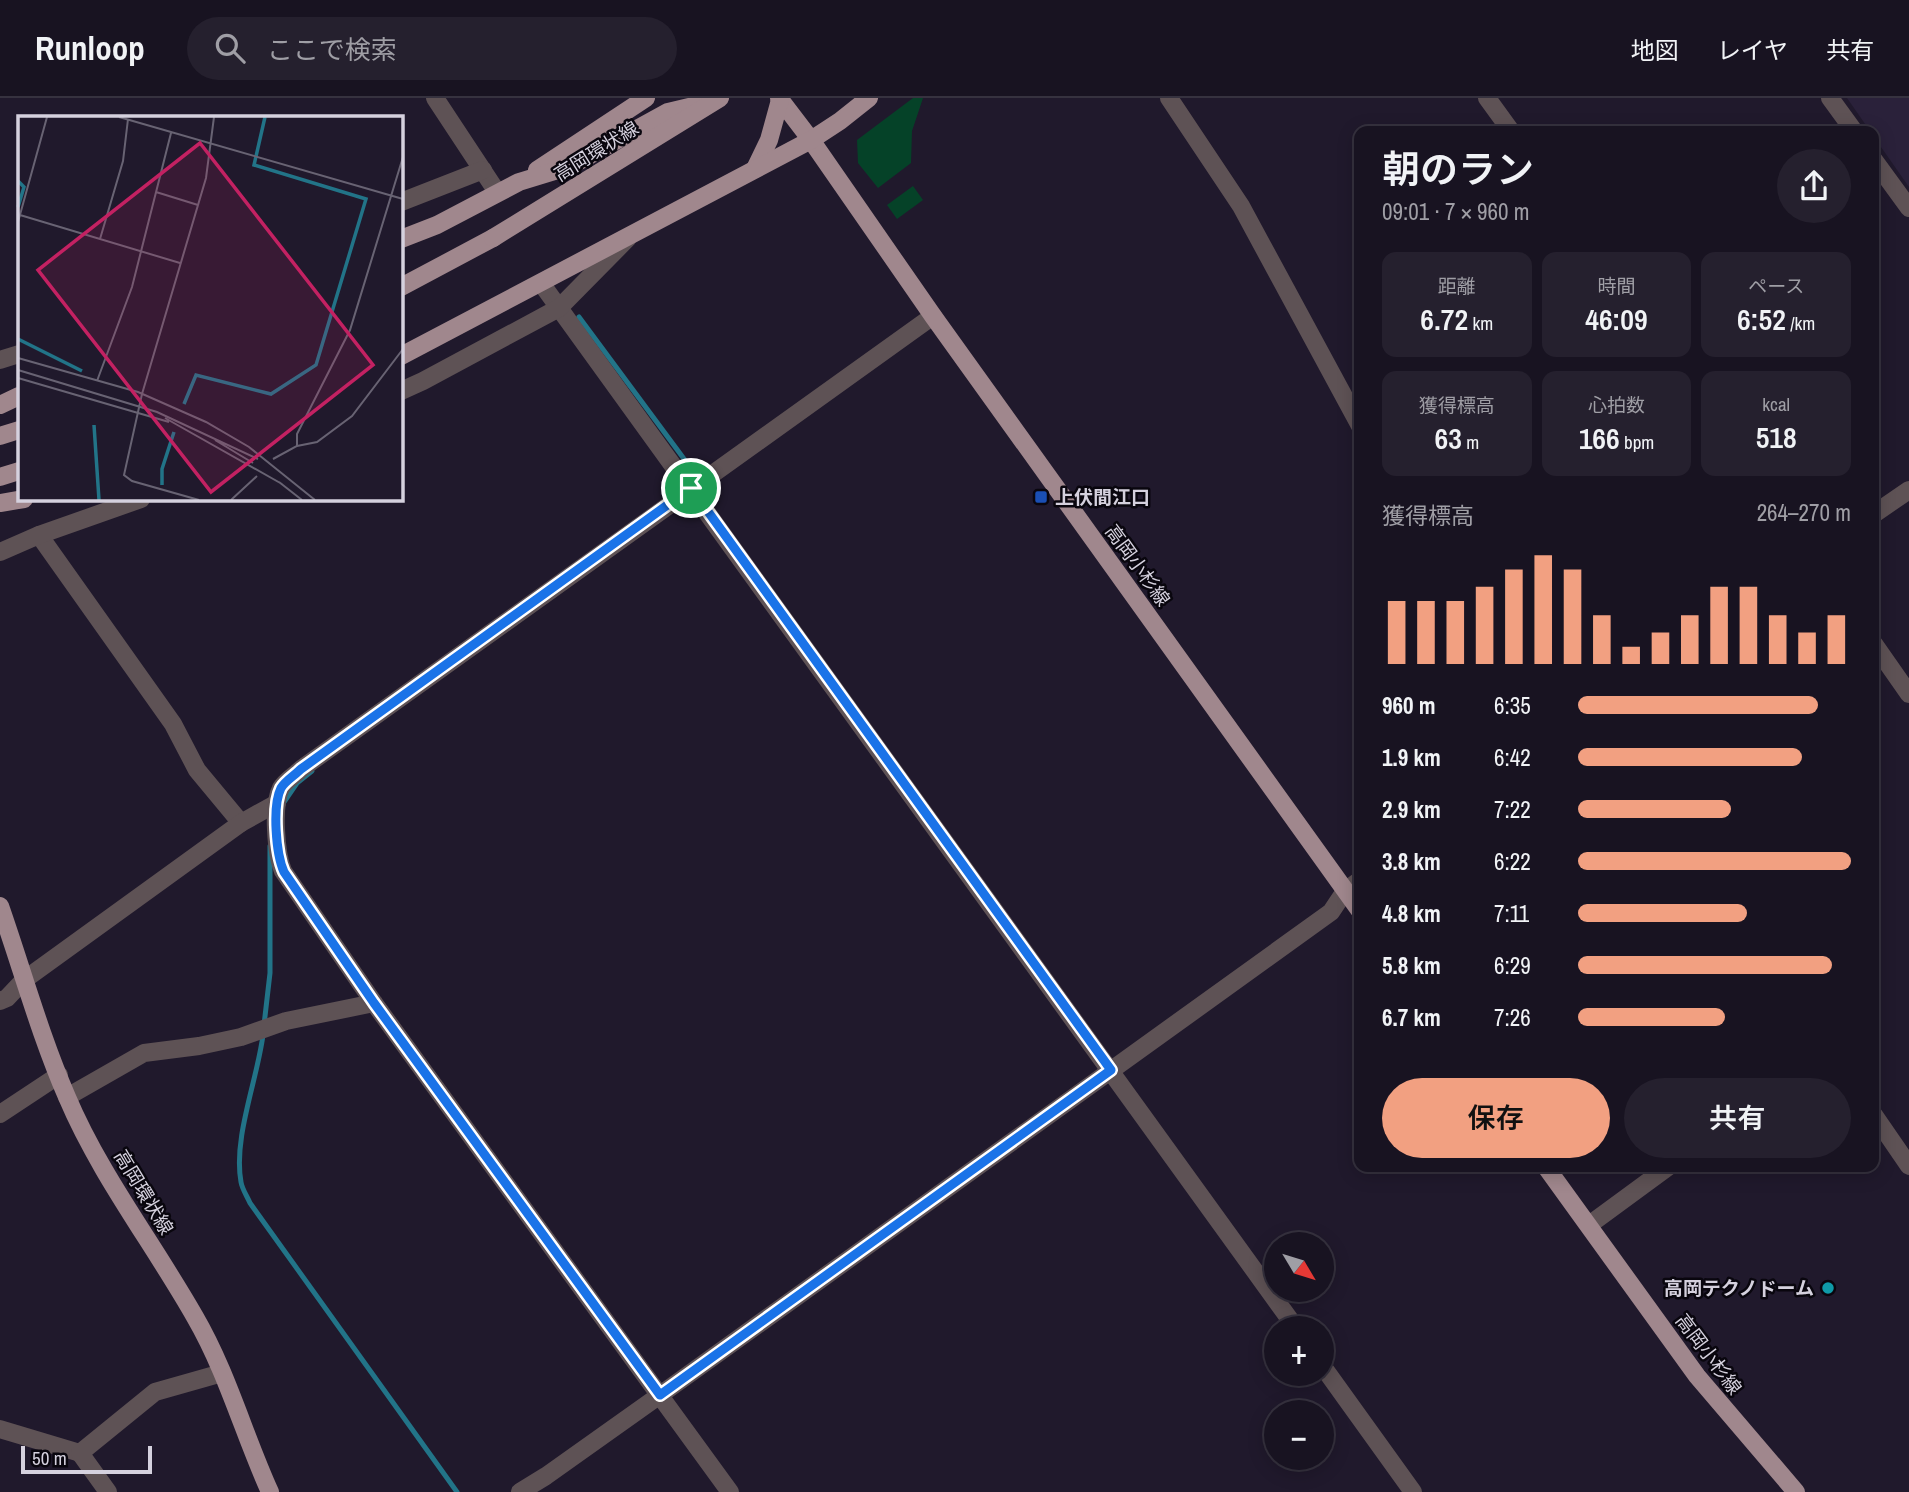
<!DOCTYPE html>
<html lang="ja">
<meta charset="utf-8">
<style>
body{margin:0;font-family:"Archivo Narrow","Noto Sans JP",sans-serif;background:#25202e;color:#f1f3f6;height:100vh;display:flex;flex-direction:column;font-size:26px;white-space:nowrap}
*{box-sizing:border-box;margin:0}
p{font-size:23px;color:#9f9ea5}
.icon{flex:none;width:38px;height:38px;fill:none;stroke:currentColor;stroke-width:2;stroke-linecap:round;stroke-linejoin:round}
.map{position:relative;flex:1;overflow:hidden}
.side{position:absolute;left:1354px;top:28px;width:525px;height:1046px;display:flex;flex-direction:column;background:#181321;border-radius:14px;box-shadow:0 4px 18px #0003,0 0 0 2px #36323f}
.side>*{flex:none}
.needle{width:46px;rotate:128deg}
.controls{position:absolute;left:1264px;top:1134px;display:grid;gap:14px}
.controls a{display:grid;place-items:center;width:70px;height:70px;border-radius:50%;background:#181321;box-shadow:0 4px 18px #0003,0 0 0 2px #36323f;font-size:35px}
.scale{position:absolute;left:21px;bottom:18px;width:131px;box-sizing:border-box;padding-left:7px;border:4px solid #d5d1de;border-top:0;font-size:19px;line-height:24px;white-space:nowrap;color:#d5d1de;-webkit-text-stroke:5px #09060e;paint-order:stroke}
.pin{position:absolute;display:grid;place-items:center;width:60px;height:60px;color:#fff;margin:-30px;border:4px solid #fff;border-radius:50%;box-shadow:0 2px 7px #0007}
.round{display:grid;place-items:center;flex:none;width:74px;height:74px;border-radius:37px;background:#25202e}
.overview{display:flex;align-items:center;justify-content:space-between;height:119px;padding:0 28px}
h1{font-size:38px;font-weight:600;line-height:52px}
.stats{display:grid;grid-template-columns:repeat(3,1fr);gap:10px;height:119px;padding:7px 28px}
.stats div{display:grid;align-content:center;border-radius:14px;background:#25202e;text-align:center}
.stats b{font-size:30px;font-weight:600}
.stats small{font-size:19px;font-weight:400}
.stats p{font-size:19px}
.chart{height:196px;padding:14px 28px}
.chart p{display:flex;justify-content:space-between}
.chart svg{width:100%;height:126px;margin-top:7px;stroke:#f2a081;stroke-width:6}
.cta{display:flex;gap:14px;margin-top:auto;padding:14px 28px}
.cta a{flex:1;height:80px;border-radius:42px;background:#f2a081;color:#111;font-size:28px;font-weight:600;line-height:80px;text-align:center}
.cta a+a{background:#25202e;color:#f1f3f6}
ul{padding:0 28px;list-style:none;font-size:23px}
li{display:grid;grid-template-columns:112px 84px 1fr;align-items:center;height:52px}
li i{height:18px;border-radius:9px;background:#f2a081}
header{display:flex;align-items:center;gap:42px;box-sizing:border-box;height:98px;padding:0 35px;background:#181321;border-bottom:2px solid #36323f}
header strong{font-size:33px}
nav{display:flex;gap:38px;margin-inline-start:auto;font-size:24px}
.search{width:490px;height:63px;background:#25202e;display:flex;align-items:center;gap:18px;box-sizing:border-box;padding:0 24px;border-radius:38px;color:#9f9ea5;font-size:26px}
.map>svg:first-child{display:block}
.built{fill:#2a213a}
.green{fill:#054228}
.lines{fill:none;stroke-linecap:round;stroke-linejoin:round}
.stream{stroke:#227488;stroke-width:5}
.minor{stroke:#5e5255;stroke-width:18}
.major{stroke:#a0878d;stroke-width:18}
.major-bridge{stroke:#a0878d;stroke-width:18}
.route-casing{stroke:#fff;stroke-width:14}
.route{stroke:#1a73e8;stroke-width:9}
.transit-dot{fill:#1a4fb4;stroke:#09060e;stroke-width:2.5}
.culture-dot{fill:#0f9aa8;stroke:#09060e;stroke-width:2.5}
.labels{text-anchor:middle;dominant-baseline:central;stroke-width:5;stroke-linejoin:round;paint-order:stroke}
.street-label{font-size:19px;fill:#d5d1de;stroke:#09060e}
.poi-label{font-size:19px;font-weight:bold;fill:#d5d1de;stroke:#09060e;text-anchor:start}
.inset-river{fill:none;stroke:#227488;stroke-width:3.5}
.inset-road{fill:none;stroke:#686373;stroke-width:2}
.view{fill:#c32162;fill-opacity:0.15;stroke:#c32162;stroke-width:3.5}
.inset-edge{fill:none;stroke:#d5d1de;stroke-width:3.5}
</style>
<header>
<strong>Runloop</strong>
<div class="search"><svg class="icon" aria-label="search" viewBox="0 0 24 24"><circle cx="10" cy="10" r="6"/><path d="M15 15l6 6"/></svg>ここで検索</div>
<nav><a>地図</a><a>レイヤ</a><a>共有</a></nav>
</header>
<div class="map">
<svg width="1909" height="1394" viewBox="0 0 1909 1394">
<rect width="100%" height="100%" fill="#20192c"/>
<path class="built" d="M1847,0H1909V89L1874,39V33H1870Z"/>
<g class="green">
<path d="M913,0H923L912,33L911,65L878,90L858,65L857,42Z"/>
<path d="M913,88L923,102L897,121L887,107Z"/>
</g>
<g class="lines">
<g class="stream">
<path d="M579,219L690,369L683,376"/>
<path d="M284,704L297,685L312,673"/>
<path d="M264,927L270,875V748"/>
<path d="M263,937C257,983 233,1040 241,1084C242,1091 247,1098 250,1105L457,1394"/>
</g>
<g class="minor">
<path d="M435,0L497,94"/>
<path d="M1169,0L1241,108L1360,328"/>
<path d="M1487,0L1511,33"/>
<path d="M1830,0L1854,33"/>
<path d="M1874,62L1909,110"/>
<path d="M401,104L483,72"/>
<path d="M541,185L1296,1230"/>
<path d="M0,262L19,256"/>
<path d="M401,293L423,283L559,210L628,140"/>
<path d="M1874,416L1909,392"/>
<path d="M39,437L173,626L197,672L241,725"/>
<path d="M0,454L39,437L141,401"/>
<path d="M1874,546L1909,596"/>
<path d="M0,903L7,900L24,882L241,725L277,705"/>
<path d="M67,999L144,955L199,948L241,939L286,923L374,905"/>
<path d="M0,1016L59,977"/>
<path d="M1874,1017L1909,1068"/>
<path d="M1589,1127L1668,1069"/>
<path d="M1321,1266L1413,1394"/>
<path d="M0,1331L80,1355"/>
<path d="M108,1394L80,1355L155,1294L222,1275"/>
<path d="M520,1394L546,1378L660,1297L1331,814L1345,793L1360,782"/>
<path d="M730,1394L374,905L283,773C276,756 272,708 281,690C285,683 295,677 301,671L933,218"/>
</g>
<g class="major">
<path d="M779,0L811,42L933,218L1360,813"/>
<path d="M755,71L769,42L780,2"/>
<path d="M537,72L646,0"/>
<path d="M401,141L437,127L519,84L568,69L668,14L710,4"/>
<path d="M401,189L493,140"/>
<path d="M401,258L811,42L840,23L869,0"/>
<path d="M0,307L19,298"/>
<path d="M0,338L19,332"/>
<path d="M0,379L19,373"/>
<path d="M0,405L24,401"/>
<path d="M0,808C22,871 40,937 67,999C100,1077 153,1145 195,1219C227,1274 244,1337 270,1394"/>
<path d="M1546,1069L1697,1278L1796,1394"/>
</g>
<path class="major-bridge" d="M493,140L720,0"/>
</g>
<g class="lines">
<defs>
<path id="route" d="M691,390L1111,972L660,1297L374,905L284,774C276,756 272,708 281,690C285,683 295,677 301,671Z"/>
</defs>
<use href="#route" class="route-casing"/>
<use href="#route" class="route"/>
</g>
<rect class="transit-dot" x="1034" y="392" width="14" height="14" rx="3.5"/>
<circle class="culture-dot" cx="1828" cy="1190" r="7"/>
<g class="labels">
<g class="street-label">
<text transform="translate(596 53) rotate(-32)">高岡環状線</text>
<text transform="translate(1138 467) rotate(54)">高岡小杉線</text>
<text transform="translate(144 1094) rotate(59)">高岡環状線</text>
<text transform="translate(1709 1256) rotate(53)">高岡小杉線</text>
</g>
<g class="poi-label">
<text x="1055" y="399">上伏間江口</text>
<text x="1814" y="1190" text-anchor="end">高岡テクノドーム</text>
</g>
</g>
<g transform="translate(18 18)">
<rect width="385" height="385" fill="#20192c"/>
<path class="inset-river" d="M0,65L6,71L0,91M0,223L64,255M166,288L178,259L253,278L298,249L348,83L236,49L247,1M76,309L81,384M144,369V353L156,316"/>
<path class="inset-road" d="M101,1L385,83M138,76L180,89M2,99L162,147M0,106L29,1M82,123L105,45L110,3M0,242L120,276L188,306L231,331L297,384M0,254L139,296L240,343M0,262L151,306M79,265L114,171L153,17M147,302L264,368M197,324L235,347M279,330L299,326L334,300L385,233M255,343L279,330V318L332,214L385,41M261,366L284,384M181,384L114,365L106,359L124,278L188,62L196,1M213,384L239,360"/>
<path class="view" d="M182,27L355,249L193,376L20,154Z"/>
<rect width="385" height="385" class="inset-edge"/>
</g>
</svg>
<div class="controls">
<a><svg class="needle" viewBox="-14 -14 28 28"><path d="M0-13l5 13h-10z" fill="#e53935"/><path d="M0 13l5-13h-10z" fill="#9f9ea5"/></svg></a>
<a>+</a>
<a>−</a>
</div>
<div class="scale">50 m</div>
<div class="pin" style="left:691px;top:390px;background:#1e9e55"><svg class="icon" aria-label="arrive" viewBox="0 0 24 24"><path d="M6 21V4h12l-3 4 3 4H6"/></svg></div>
<section class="side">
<div class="overview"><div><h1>朝のラン</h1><p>09:01 · 7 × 960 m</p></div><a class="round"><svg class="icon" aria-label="share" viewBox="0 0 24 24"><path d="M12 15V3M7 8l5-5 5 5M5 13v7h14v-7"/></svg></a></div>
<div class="stats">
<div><p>距離</p><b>6.72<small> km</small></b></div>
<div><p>時間</p><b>46:09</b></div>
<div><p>ペース</p><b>6:52<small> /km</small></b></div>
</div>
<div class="stats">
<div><p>獲得標高</p><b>63<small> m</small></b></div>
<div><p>心拍数</p><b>166<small> bpm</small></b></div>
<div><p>kcal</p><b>518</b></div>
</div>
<div class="chart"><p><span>獲得標高</span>264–270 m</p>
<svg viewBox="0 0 160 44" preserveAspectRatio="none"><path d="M5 44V22M15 44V22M25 44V22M35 44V17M45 44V11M55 44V6M65 44V11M75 44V27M85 44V38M95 44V33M105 44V27M115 44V17M125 44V17M135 44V27M145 44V33M155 44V27"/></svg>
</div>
<ul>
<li><b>960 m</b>6:35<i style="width:88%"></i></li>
<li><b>1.9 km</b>6:42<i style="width:82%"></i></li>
<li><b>2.9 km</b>7:22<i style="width:56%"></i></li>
<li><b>3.8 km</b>6:22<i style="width:100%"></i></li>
<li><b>4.8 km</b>7:11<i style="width:62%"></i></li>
<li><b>5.8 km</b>6:29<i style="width:93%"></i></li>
<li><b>6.7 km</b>7:26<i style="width:54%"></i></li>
</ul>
<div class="cta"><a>保存</a><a>共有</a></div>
</section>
</div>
